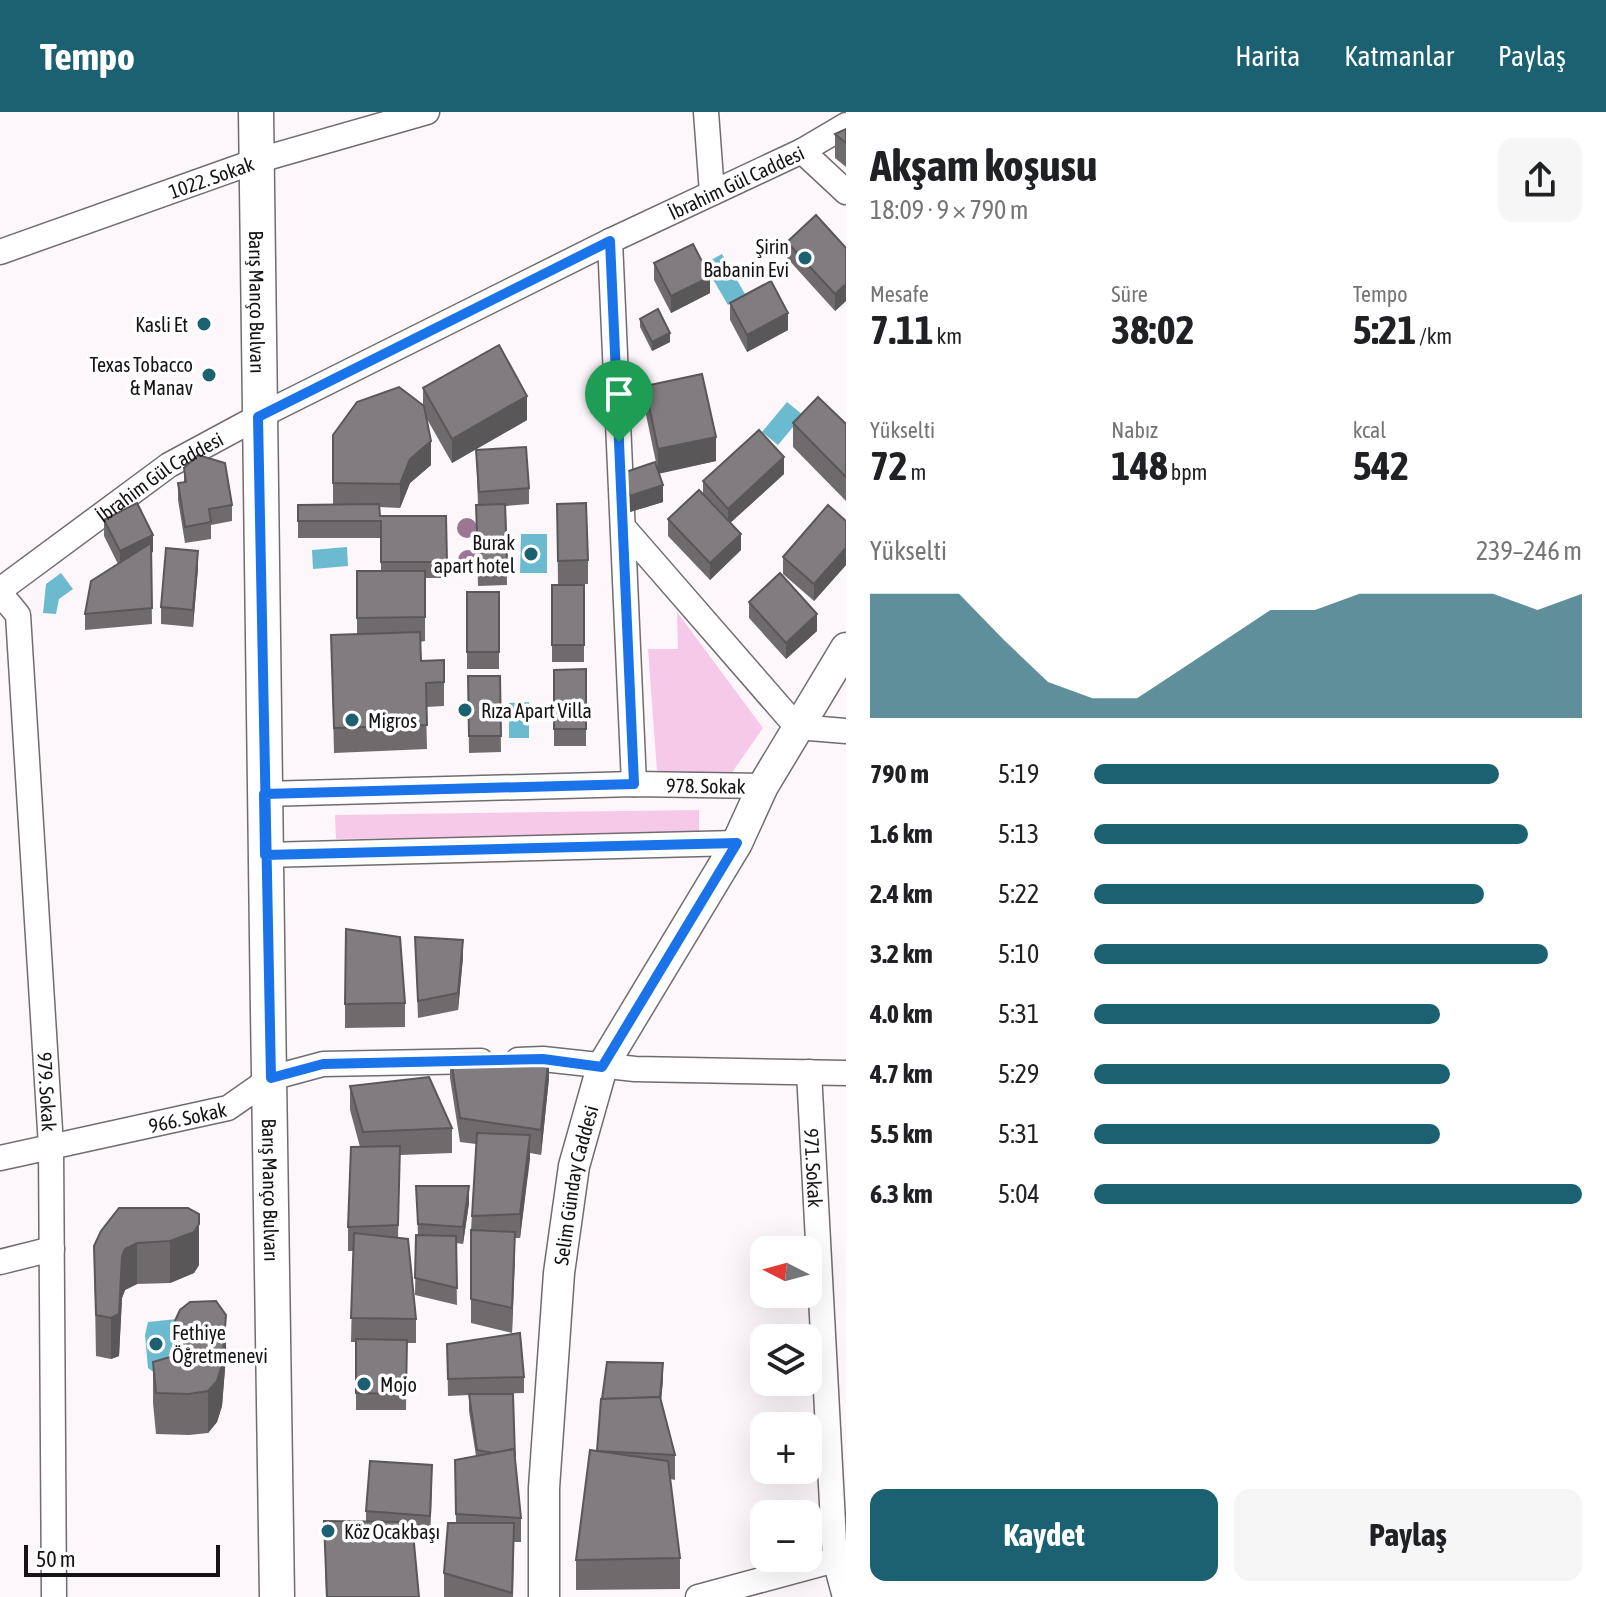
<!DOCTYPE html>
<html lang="tr">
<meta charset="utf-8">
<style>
body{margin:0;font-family:"Asap Condensed",sans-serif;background:#f6f6f6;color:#202124;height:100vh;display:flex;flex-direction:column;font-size:30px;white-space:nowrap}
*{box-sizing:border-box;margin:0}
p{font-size:26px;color:#757577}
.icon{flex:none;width:44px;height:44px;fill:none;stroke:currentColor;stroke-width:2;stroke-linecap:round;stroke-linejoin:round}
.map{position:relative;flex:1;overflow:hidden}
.details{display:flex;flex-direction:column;background:#fff;width:760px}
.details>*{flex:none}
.needle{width:52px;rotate:276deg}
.controls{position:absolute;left:750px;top:1124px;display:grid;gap:16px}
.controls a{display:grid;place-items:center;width:72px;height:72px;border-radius:16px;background:#fff;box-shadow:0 8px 32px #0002;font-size:40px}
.scale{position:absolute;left:24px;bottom:20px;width:196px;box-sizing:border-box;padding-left:8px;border:4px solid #151314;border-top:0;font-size:22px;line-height:28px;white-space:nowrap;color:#151314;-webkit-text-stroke:6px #fff;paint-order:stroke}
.pin{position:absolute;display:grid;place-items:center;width:68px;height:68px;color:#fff;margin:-82px -34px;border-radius:50% 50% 50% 0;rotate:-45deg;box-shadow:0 0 8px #0007}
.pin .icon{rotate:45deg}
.round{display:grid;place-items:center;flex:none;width:84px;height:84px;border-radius:16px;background:#f6f6f6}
.headline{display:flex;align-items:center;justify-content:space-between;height:136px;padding:0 24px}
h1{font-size:44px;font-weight:700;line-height:60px}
.figures{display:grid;grid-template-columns:repeat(3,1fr);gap:12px;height:136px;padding:8px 24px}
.figures div{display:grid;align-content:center}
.figures b{font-size:40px;font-weight:700}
.figures small{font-size:22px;font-weight:400}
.figures p{font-size:22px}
.chart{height:224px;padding:16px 24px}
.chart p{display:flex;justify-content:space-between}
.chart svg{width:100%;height:144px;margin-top:8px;fill:#1b6172;opacity:.7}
.button{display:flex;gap:16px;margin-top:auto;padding:16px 24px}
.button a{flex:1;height:92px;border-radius:16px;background:#1b6172;color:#fff;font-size:32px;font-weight:700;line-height:92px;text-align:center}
.button a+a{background:#f6f6f6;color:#202124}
ul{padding:0 24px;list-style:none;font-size:26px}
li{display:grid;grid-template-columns:128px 96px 1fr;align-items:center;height:60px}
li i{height:20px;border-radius:10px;background:#1b6172}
header{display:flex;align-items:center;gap:48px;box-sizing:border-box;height:112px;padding:0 40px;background:#1b6172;color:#fff}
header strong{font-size:38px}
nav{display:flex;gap:44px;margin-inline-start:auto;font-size:28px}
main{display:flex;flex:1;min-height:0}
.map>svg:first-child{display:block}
.green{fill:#f7c9e8}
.water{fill:#6cbacf}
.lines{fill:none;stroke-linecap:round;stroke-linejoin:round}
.minor-casing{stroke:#716c6f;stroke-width:27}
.tertiary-casing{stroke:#716c6f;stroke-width:33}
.secondary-casing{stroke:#716c6f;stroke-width:37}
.minor{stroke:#fff;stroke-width:24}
.tertiary{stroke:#fff;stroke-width:30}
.secondary{stroke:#fff;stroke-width:34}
.tree{fill:#9c7693}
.wall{fill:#6f6b6d}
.shaded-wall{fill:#5a5759}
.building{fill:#817c7f;stroke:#5a5759;stroke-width:2}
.route-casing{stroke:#fff;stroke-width:16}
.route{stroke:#1a73e8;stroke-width:10}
.poi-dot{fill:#1b6172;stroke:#fff;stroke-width:3}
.labels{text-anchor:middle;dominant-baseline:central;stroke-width:7;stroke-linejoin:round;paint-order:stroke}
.street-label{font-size:20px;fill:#151314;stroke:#fff}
.poi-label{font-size:20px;fill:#151314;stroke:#fff;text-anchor:start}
</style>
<header>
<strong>Tempo</strong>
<nav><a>Harita</a><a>Katmanlar</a><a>Paylaş</a></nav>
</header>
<main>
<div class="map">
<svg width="846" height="1485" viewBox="0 0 846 1485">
<rect width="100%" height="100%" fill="#fdf7fb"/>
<g class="green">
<path d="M677,500L763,616L731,662L657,659L648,537H678Z"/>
<path d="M699,698V723L336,727L335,703Z"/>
</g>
<g class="water">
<path d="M722,142L745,182L728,193L704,152Z"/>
<path d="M787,290L803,303L778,333L762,320Z"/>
<path d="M521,422H547V461H520Z"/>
<path d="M347,435L348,454L313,457L312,438Z"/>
<path d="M61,461L73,477L59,487L56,502L43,501L46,472Z"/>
<path d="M529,590V626H509V591Z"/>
<path d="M196,1205L167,1246V1253L156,1262L148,1256L145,1223L148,1210Z"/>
</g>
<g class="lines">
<defs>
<g id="minor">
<path d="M706,0L712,81"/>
<path d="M802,39L846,80"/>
<path d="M610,129L634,672"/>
<path id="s1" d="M0,140L256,49L427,0"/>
<path d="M623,415L797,615L846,619"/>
<path id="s2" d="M0,478L169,353L258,305L610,129L802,39L846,13"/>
<path id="s3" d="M0,481L18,503L51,1034L54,1485"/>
<path id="s4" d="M264,682L634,672L763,674"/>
<path d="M265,743L737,731"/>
<path d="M518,948L543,947L635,957L846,961"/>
<path id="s5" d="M809,960L835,1448L845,1485"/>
<path id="s6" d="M0,1046L228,996L271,966L323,952L481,949"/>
<path d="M0,1150L52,1137"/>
<path d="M698,1485L846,1445"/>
</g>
<g id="tertiary">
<path id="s7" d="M544,1485V1376L559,1161L574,1054L602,955L737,731L763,674L846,536"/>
</g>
<g id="secondary">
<path id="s8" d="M256,0C259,495 271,990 277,1485"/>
</g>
</defs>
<use href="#minor" class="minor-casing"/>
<use href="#tertiary" class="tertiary-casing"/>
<use href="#secondary" class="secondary-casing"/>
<use href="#minor" class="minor"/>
<use href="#tertiary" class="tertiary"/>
<use href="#secondary" class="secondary"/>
</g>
<g class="tree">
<circle cx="467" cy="416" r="10"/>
<circle cx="468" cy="448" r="10"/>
</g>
<g class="wall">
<path d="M846,17V55L835,46V22Z"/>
<path d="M787,130L846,136V189L835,199L787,146Z"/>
<path d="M654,151L710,181L671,201L654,168Z"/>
<path d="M730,191L788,218L747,240L730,208Z"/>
<path d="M640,207L670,230L652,239L640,215Z"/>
<path d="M645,274L716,349L659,361L663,390L630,400L623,378V361L657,355L645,298Z"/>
<path d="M423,276L527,308L452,351L427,307L431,353L410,371L400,396L379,395L380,404H446L447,466H425V529L420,530L421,549L444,570V594L426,595L427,637L334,641L331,523L357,522V459H381V426H298V393L333,392V323L423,293Z"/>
<path d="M793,311L846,312V389L793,335Z"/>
<path d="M476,338L529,376V392L506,394L507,473L478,474L476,393H478Z"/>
<path d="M184,356L232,393V409L211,413V427L185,431L178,388V371L184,370Z"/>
<path d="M784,362L730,411L741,438L710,468L668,424V407L703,382V369Z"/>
<path d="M557,392L588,448V472L558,473Z"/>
<path d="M104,408L153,440H151L152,512L85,518V502L118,452L104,424Z"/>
<path d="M846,409V453L814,489L783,462V445Z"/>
<path d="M198,456L193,515L161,512V495Z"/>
<rect x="552" y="473" width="32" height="77"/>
<rect x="467" y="480" width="32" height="77"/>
<path d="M749,490L817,519L786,547L749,506Z"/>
<path d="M586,557V634H554V558Z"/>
<path d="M468,564H500L501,640L469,641Z"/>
<path d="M415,825L463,845L458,898L418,906Z"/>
<path d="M405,891V915L345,916V892Z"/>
<path d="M450,942L549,966L541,1043L530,1041L520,1126H515L512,1221L471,1211V1118L476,1032L460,1030L450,966Z"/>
<path d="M350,974L452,1016V1041L400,1043L398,1126L416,1207V1231H407L406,1298H356V1230H351L353,1139H348V1115L360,1035L350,998Z"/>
<path d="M416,1074L469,1091L463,1132L456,1131L457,1193L415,1183L416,1123H418Z"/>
<path d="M188,1096L199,1153L194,1161L170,1171L137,1172L125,1178L122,1186L119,1244L111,1247L96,1244L94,1134Z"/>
<path d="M173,1213L226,1244L222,1294L217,1310L208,1321L189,1323L156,1322L153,1291V1250L170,1245L173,1237Z"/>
<path d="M447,1232L524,1265V1281L494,1282L515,1347L521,1406V1430H514L513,1485H444V1461L456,1411L455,1348L476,1344L469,1299V1283L448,1284Z"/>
<path d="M663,1268L661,1289L675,1343V1368L670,1367L680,1446V1477L576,1478V1448L597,1339Z"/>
<path d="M432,1377L430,1429L414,1427L419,1485H326L324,1409H366V1399Z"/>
</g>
<g class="shaded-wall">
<path d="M710,165V181L671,201V184Z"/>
<path d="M846,172V189L835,199V182Z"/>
<path d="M788,201V218L747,240V223Z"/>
<path d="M670,221V230L652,239V230Z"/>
<path d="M527,284V308L452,351V327Z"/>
<path d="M716,325V349L658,362V337Z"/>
<path d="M431,329V353L410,371L400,396V372L410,347Z"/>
<path d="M784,345V362L728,413V397Z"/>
<path d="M663,373V390L630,400V384Z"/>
<path d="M741,422V438L710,468V451Z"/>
<path d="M153,423V440L120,456V439Z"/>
<path d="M846,436V453L814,489V472Z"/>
<path d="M198,439V456L193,515V498Z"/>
<path d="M817,502V519L786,547V531Z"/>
<path d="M463,828V845L458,898V881Z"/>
<path d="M549,941V966L541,1043V1018Z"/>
<path d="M530,1023V1047L520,1126V1102Z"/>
<path d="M469,1074V1091L463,1132V1115Z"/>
<path d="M199,1112V1153L194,1161L170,1171V1129Z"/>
<path d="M515,1120V1145L512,1221V1196Z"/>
<path d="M137,1131V1172L125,1178L122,1186L119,1244L111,1247V1206L122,1144L125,1137Z"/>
<path d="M226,1203V1244L222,1294L217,1310L208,1321V1279Z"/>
<path d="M663,1251V1268L659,1307V1290Z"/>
</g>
<g class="building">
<path d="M846,17V31L835,22Z"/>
<path d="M816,103L846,136V172L835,182L787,130Z"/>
<path d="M693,132L710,165L671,184L654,151Z"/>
<path d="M771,169L788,201L747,223L730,191Z"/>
<path d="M658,197L670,221L652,230L640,207Z"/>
<path d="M499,233L527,284L452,327L423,276Z"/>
<path d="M702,262L716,325L658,337L645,274Z"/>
<path d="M399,275L424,294L431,329L410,347L400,372L333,371V323L357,290Z"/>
<path d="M818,285L846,312V365L793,311Z"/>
<path d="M759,318L784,345L728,397L703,369Z"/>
<path d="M526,335L529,376L479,380L476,338Z"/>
<path d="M198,343L225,351L232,393L209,397L211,410L185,415L178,371L186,370L184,356Z"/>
<path d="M655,350L663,373L630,384L623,361Z"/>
<path d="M699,378L741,422L710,451L668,407Z"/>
<path d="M137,391L153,423L120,439L104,408Z"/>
<path d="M586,391L588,448L558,449L557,392Z"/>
<path d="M379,392L380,404H446L447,450H381V409H298V393Z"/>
<path d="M505,392L507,448L478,449L476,393Z"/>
<path d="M828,393L846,409V436L814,472L783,445Z"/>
<path d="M151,431L152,496L85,502L91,469Z"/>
<path d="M166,436L198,439L193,498L161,495Z"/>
<path d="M357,459H425V505L357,506Z"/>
<path d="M780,461L817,502L786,531L749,490Z"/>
<rect x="552" y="473" width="32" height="60"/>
<rect x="467" y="480" width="32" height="60"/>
<path d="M420,520L421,549L444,548V570L426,571L427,613L334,616L331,523Z"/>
<path d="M586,557V617H554V558Z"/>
<path d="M468,564H500L501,624H469Z"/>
<path d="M346,817L400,825L405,891L345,892Z"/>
<path d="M415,825L463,828L458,881L418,889Z"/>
<path d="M549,941L541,1018L460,1006L450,942Z"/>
<path d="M429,965L452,1016L363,1020L350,974Z"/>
<path d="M477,1021L530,1023L520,1102L472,1104Z"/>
<path d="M400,1034L398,1113L348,1115L351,1035Z"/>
<path d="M416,1074H469L463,1115L418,1112Z"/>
<path d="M119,1096H188L199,1102V1112L194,1120L170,1129L137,1131L125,1137L122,1144L119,1202L111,1206L96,1203L94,1134L101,1119Z"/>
<path d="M471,1118L515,1120L512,1196L471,1187Z"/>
<path d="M354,1121L408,1127L416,1207L351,1206Z"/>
<path d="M416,1123L456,1124L457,1176L415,1166Z"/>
<path d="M216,1189L226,1203L222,1252L217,1269L208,1279L189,1282L156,1281L153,1250L170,1245L179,1224L173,1213L180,1198L190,1190Z"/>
<path d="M520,1221L524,1265L448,1267L447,1232Z"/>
<path d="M356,1227L407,1228L406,1282L356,1281Z"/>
<path d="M607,1250L663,1251L660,1285L602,1287Z"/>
<path d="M469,1282H513L515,1345L514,1337L493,1341L477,1338Z"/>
<path d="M660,1285L675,1343L597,1339L601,1287Z"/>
<path d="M514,1337L521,1406L456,1402L455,1348Z"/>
<path d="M590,1338L668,1349L680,1446L576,1448Z"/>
<path d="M370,1349L432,1353L430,1404L366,1399Z"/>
<path d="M324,1409L412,1410L419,1485H327Z"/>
<path d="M448,1411H514L512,1481L444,1461Z"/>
</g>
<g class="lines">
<defs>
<path id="route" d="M619,330L610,129L258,305L271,966L323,952L543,947L602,955L737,731L265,743L264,682L634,672L619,330"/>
</defs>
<use href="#route" class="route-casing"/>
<use href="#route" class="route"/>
</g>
<g class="poi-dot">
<circle cx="805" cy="146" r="8"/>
<circle cx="204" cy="212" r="8"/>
<circle cx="209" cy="263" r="8"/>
<circle cx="531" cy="442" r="8"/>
<circle cx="465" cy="598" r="8"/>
<circle cx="352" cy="608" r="8"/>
<circle cx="156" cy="1232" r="8"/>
<circle cx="364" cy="1272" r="8"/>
<circle cx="328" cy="1419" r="8"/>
</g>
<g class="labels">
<g class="street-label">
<text stroke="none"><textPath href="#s1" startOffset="224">1022. Sokak</textPath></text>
<text stroke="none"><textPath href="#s2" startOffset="844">İbrahim Gül Caddesi</textPath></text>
<text stroke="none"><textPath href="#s8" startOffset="190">Barış Manço Bulvarı</textPath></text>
<text stroke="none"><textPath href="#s2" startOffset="196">İbrahim Gül Caddesi</textPath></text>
<text stroke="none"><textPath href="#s4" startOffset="442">978. Sokak</textPath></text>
<text stroke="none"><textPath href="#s3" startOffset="506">979. Sokak</textPath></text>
<text stroke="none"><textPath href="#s6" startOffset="192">966. Sokak</textPath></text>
<text stroke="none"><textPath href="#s5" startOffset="96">971. Sokak</textPath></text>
<text stroke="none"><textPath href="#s7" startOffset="414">Selim Günday Caddesi</textPath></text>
<text stroke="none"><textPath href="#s8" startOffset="1078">Barış Manço Bulvarı</textPath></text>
</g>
<g class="poi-label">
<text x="789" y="134" text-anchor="end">Şirin<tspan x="789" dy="23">Babanin Evi</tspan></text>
<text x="188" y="212" text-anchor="end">Kasli Et</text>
<text x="193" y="252" text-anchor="end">Texas Tobacco<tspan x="193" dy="23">&amp; Manav</tspan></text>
<text x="515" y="430" text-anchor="end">Burak<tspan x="515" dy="23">apart hotel</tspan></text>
<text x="481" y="598">Rıza Apart Villa</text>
<text x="368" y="608">Migros</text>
<text x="172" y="1220">Fethiye<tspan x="172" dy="23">Öğretmenevi</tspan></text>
<text x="380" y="1272">Mojo</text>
<text x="344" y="1419">Köz Ocakbaşı</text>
</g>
</g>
</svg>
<div class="controls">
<a><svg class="needle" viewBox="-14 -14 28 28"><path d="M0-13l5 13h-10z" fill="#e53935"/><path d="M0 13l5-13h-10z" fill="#757577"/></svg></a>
<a><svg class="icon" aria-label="layers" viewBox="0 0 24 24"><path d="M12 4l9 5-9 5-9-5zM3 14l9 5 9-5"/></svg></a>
<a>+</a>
<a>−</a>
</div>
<div class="scale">50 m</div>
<div class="pin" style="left:619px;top:330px;background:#1e9e55"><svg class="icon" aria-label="arrive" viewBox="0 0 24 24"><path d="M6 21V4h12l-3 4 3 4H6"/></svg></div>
</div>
<section class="details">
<div class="headline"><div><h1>Akşam koşusu</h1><p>18:09 · 9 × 790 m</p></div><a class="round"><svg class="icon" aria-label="share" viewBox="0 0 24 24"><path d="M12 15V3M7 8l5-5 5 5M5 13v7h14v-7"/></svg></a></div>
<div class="figures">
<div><p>Mesafe</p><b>7.11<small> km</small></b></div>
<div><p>Süre</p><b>38:02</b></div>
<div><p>Tempo</p><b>5:21<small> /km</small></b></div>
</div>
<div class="figures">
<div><p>Yükselti</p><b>72<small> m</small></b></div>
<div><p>Nabız</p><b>148<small> bpm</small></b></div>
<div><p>kcal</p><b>542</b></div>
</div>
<div class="chart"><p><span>Yükselti</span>239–246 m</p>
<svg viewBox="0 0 160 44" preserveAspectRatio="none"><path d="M0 44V6L10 6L20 6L30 20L40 33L50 38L60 38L70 29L80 20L90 11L100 11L110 6L120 6L130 6L140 6L150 11L160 6V44z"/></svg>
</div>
<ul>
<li><b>790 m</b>5:19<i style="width:83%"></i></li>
<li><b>1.6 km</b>5:13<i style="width:89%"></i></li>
<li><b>2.4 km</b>5:22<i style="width:80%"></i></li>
<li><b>3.2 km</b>5:10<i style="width:93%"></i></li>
<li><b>4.0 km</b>5:31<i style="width:71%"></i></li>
<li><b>4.7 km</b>5:29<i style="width:73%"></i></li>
<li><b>5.5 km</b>5:31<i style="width:71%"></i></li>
<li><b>6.3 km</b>5:04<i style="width:100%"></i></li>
</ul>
<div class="button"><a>Kaydet</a><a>Paylaş</a></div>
</section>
</main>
